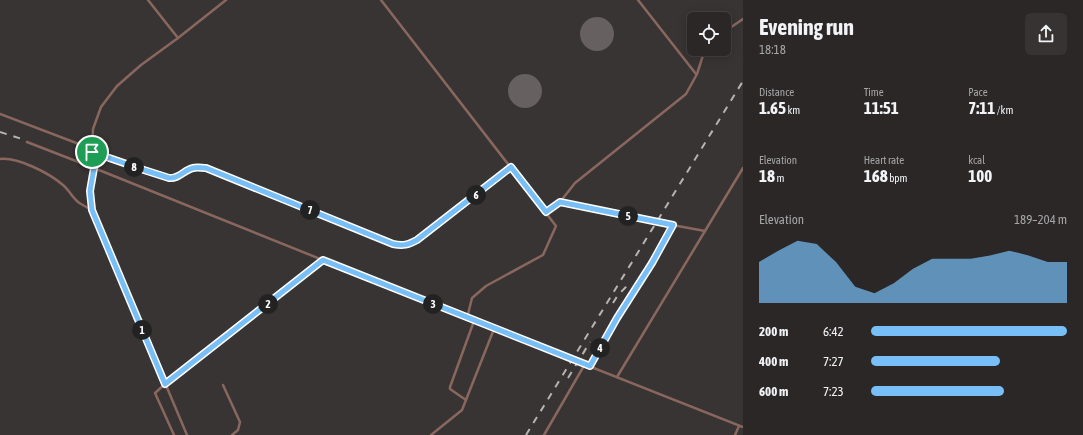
<!DOCTYPE html>
<meta charset="utf-8">
<style>
body{margin:0;font-family:"Asap Condensed",sans-serif;background:#363332;color:#f1f3f6;height:100vh;display:flex;flex-direction:column;font-size:15px;white-space:nowrap}
*{box-sizing:border-box;margin:0}
p{font-size:13px;color:#a5a5a7}
.icon{flex:none;width:22px;height:22px;fill:none;stroke:currentColor;stroke-width:2;stroke-linecap:round;stroke-linejoin:round}
.map{position:relative;flex:1;overflow:hidden}
.sheet{display:flex;flex-direction:column;background:#2a2726;width:340px}
.sheet>*{flex:none}
.controls{position:absolute;left:687px;top:12px;display:grid;gap:8px}
.controls a{display:grid;place-items:center;width:44px;height:44px;border-radius:6px;background:#2a2726;box-shadow:0 2px 10px #0003,0 0 0 1px #464443;font-size:20px}
.pin{position:absolute;display:grid;place-items:center;width:34px;height:34px;color:#fff;margin:-17px;border:2px solid #fff;border-radius:50%;box-shadow:0 1px 4px #0007}
.km{position:absolute;width:20px;height:20px;margin:-10px;border-radius:50%;background:#222;color:#fff;font-size:11px;line-height:20px;text-align:center}
.round{display:grid;place-items:center;flex:none;width:42px;height:42px;border-radius:6px;background:#363332}
.summary{display:flex;align-items:center;justify-content:space-between;height:68px;padding:0 16px}
h1{font-size:22px;font-weight:700;line-height:30px}
.metrics{display:grid;grid-template-columns:repeat(3,1fr);gap:6px;height:68px;padding:4px 16px}
.metrics div{display:grid;align-content:center}
.metrics b{font-size:17px;font-weight:700}
.metrics small{font-size:11px;font-weight:400}
.metrics p{font-size:11px}
.chart{height:112px;padding:8px 16px}
.chart p{display:flex;justify-content:space-between}
.chart svg{width:100%;height:72px;margin-top:4px;fill:#78bff8;opacity:.7}
ul{padding:0 16px;list-style:none;font-size:13px}
li{display:grid;grid-template-columns:64px 48px 1fr;align-items:center;height:30px}
li i{height:10px;border-radius:5px;background:#78bff8}
main{display:flex;flex:1;min-height:0}
.map>svg:first-child{display:block}
.building{fill:#666160}
.lines{fill:none;stroke-linecap:round;stroke-linejoin:round}
.service{stroke:#89675e;stroke-width:2.5}
.rail{stroke:#b6b3b3;stroke-width:2;stroke-dasharray:7 7;stroke-linecap:butt}
.route-casing{stroke:#fff;stroke-width:8}
.route{stroke:#78bff8;stroke-width:5}
</style>
<main>
<div class="map">
<svg width="743" height="435" viewBox="0 0 743 435">
<rect width="100%" height="100%" fill="#383433"/>
<g class="building">
<circle cx="597" cy="34" r="17"/>
<circle cx="525" cy="91" r="17"/>
</g>
<g class="lines">
<g class="service">
<path d="M148,0L178,38L226,0"/>
<path d="M381,0L556,226L543,255L486,286L472,298L467,318"/>
<path d="M638,0L696,74"/>
<path d="M724,32L743,19"/>
<path d="M0,114L92,149L94,168L89,191L92,210L187,435"/>
<path d="M27,142L94,168L467,318L743,427"/>
<path d="M92,149L93,129L101,107L117,86L141,65L178,38"/>
<path d="M92,152L144,170L169,178C179,179 184,170 193,168C197,167 202,168 206,169L393,244C403,246 408,245 417,240L511,167"/>
<path d="M0,159C18,157 49,173 63,185C69,190 72,197 78,202C82,205 87,207 91,210"/>
<path d="M560,202L575,183L686,94L697,74L705,49"/>
<path d="M546,212L560,202L656,222L705,231L743,168"/>
<path d="M590,366L617,318L652,263L673,225"/>
<path d="M617,377L705,231"/>
<path d="M223,385L240,422L238,430L232,435"/>
<path d="M466,400L450,389V387L474,321"/>
<path d="M174,435L155,393L165,384L323,260"/>
<path d="M431,435L462,410L494,329"/>
<path d="M544,435L585,364"/>
<path d="M735,435L739,426"/>
</g>
<g class="rail">
<path d="M0,132L22,139"/>
<path d="M613,303L618,295L630,283"/>
<path d="M568,378L590,342"/>
<path d="M526,435L743,81"/>
</g>
</g>
<g class="lines">
<defs>
<path id="route" d="M92,152L144,170L169,178C179,179 184,170 193,168C197,167 202,168 206,168L393,244C403,246 408,245 417,240L511,167L546,212L560,202L673,225L652,263L617,318L590,366L323,260L165,384L92,210L90,191L94,168Z"/>
</defs>
<use href="#route" class="route-casing"/>
<use href="#route" class="route"/>
</g>
</svg>
<div class="controls">
<a><svg class="icon" aria-label="locate" viewBox="0 0 24 24"><circle cx="12" cy="12" r="6"/><path d="M12 2v4M12 18v4M2 12h4M18 12h4"/></svg></a>
</div>
<div class="pin" style="left:92px;top:152px;background:#1e9e55"><svg class="icon" aria-label="arrive" viewBox="0 0 24 24"><path d="M6 21V4h12l-3 4 3 4H6"/></svg></div>
<b class="km" style="left:142px;top:330px">1</b>
<b class="km" style="left:268px;top:304px">2</b>
<b class="km" style="left:433px;top:304px">3</b>
<b class="km" style="left:600px;top:348px">4</b>
<b class="km" style="left:628px;top:216px">5</b>
<b class="km" style="left:476px;top:195px">6</b>
<b class="km" style="left:310px;top:210px">7</b>
<b class="km" style="left:134px;top:167px">8</b>
</div>
<section class="sheet">
<div class="summary"><div><h1>Evening run</h1><p>18:18</p></div><a class="round"><svg class="icon" aria-label="share" viewBox="0 0 24 24"><path d="M12 15V3M7 8l5-5 5 5M5 13v7h14v-7"/></svg></a></div>
<div class="metrics">
<div><p>Distance</p><b>1.65<small> km</small></b></div>
<div><p>Time</p><b>11:51</b></div>
<div><p>Pace</p><b>7:11<small> /km</small></b></div>
</div>
<div class="metrics">
<div><p>Elevation</p><b>18<small> m</small></b></div>
<div><p>Heart rate</p><b>168<small> bpm</small></b></div>
<div><p>kcal</p><b>100</b></div>
</div>
<div class="chart"><p><span>Elevation</span>189–204 m</p>
<svg viewBox="0 0 160 44" preserveAspectRatio="none"><path d="M0 44V19L10 12L20 6L30 8L40 19L50 34L60 38L70 32L80 23L90 17L100 17L110 17L120 15L130 12L140 15L150 19L160 19V44z"/></svg>
</div>
<ul>
<li><b>200 m</b>6:42<i style="width:100%"></i></li>
<li><b>400 m</b>7:27<i style="width:66%"></i></li>
<li><b>600 m</b>7:23<i style="width:68%"></i></li>
</ul>
</section>
</main>
